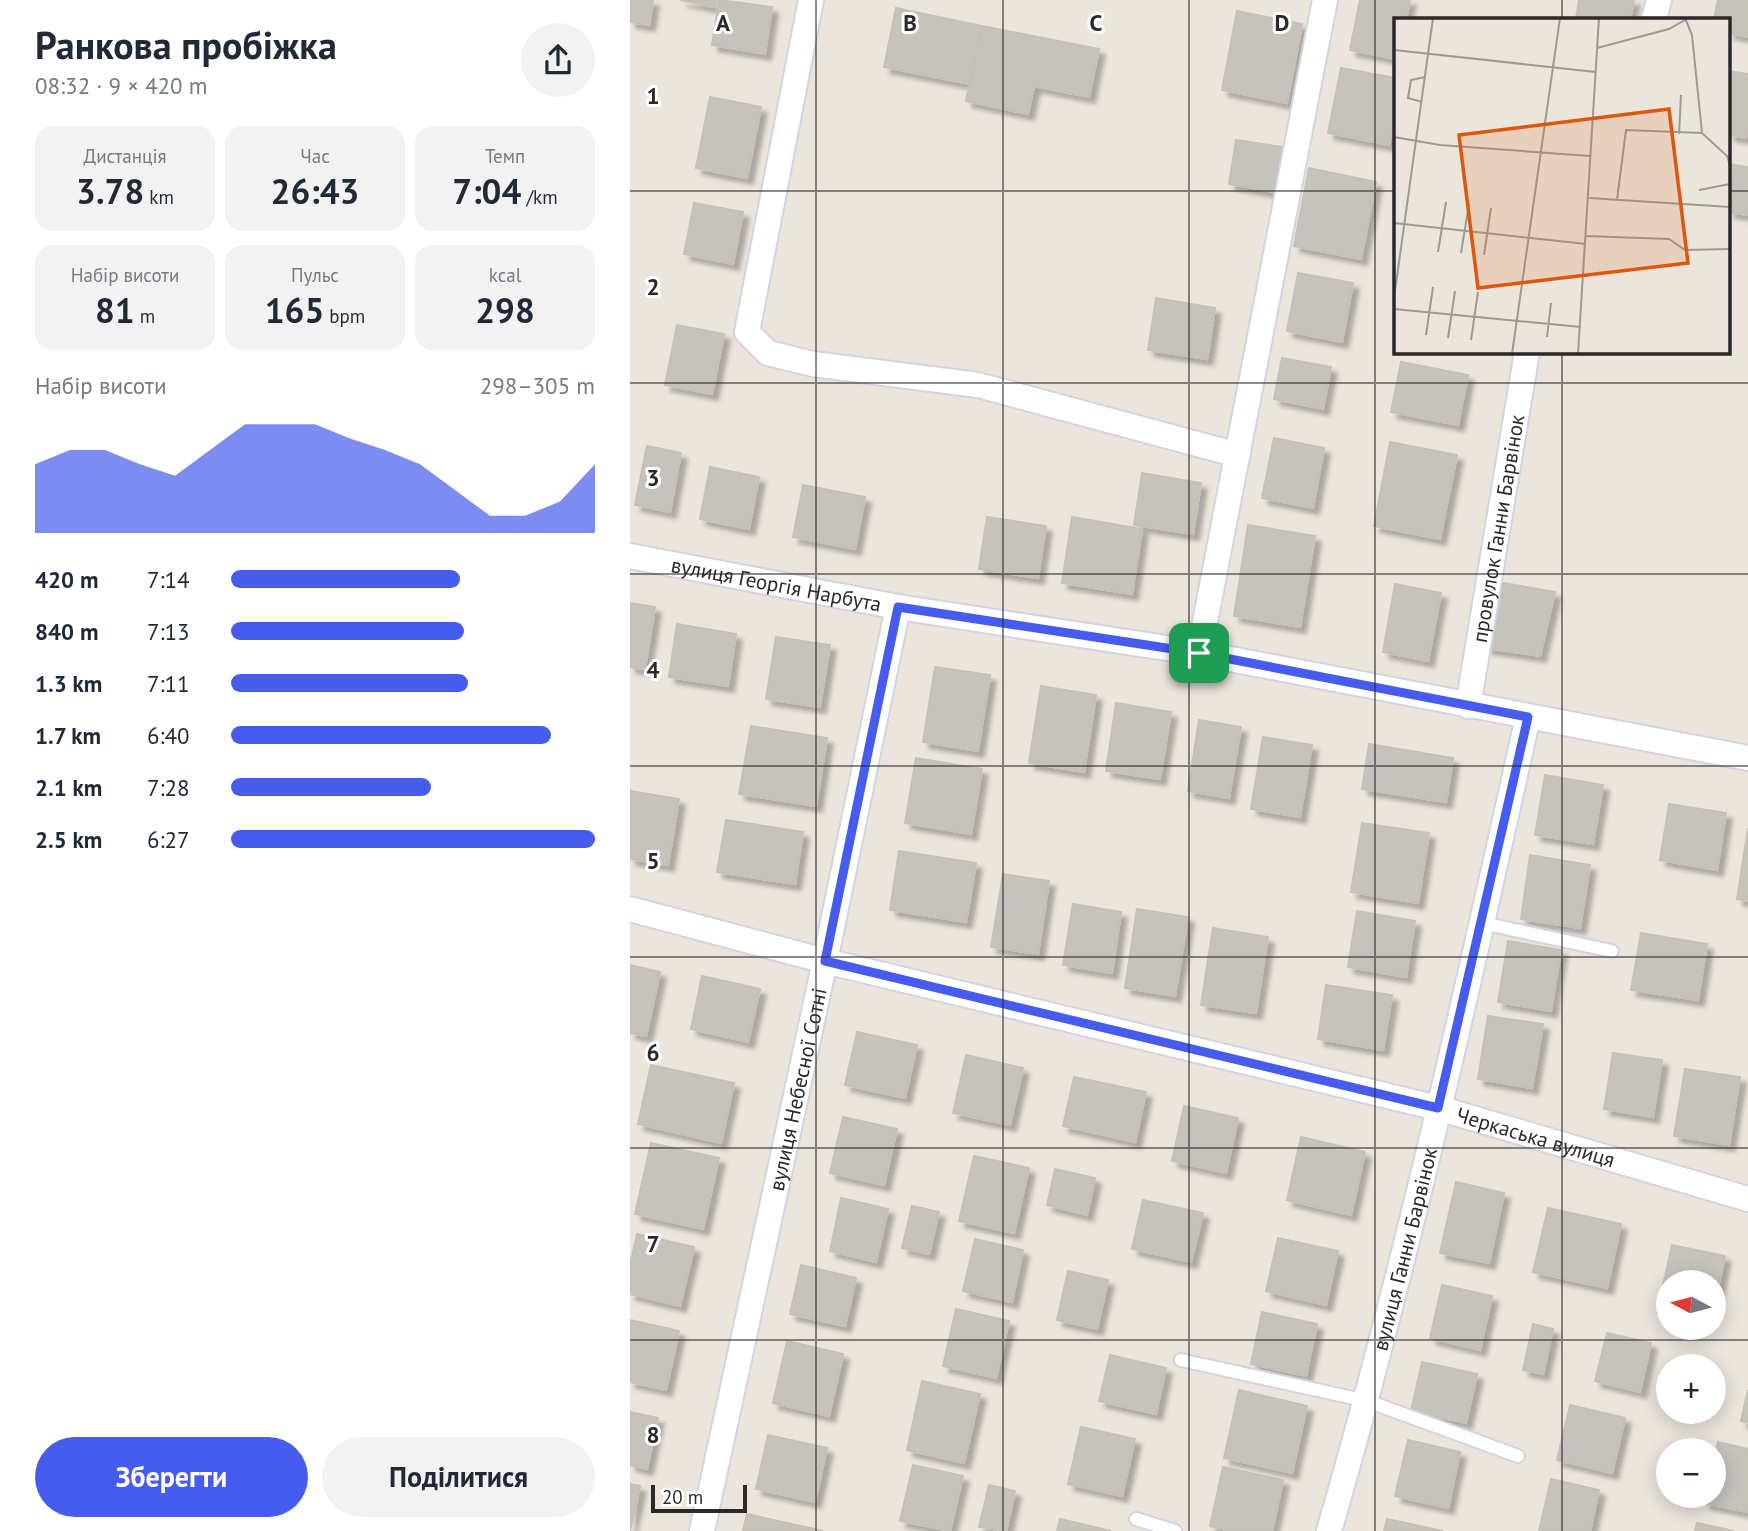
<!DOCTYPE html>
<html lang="uk">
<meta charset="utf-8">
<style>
body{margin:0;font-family:"PT Sans",sans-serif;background:#f2f2f3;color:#1f2937;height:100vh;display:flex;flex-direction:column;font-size:26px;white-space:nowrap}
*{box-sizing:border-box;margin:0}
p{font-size:23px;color:#747a83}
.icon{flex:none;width:38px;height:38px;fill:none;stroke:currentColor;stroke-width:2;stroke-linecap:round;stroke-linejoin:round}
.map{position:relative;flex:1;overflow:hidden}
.details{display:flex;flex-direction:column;background:#fff;width:630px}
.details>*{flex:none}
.needle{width:46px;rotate:277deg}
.buttons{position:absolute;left:1026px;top:1270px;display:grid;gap:14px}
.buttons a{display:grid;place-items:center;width:70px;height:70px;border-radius:50%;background:#fff;box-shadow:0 4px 18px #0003;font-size:35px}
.scale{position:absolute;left:21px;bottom:18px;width:96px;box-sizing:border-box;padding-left:7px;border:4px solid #292929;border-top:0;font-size:19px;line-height:24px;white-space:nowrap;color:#292929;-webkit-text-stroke:5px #fff;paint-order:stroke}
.pin{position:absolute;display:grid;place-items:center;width:60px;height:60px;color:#fff;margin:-30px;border-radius:14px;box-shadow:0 4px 10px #0006}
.round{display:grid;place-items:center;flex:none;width:74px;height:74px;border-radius:37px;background:#f2f2f3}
.headline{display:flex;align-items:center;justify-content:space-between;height:119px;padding:0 35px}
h1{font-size:38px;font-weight:600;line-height:52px}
.metrics{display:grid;grid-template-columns:repeat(3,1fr);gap:10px;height:119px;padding:7px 35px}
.metrics div{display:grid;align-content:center;border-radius:18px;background:#f2f2f3;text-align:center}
.metrics b{font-size:35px;font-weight:600}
.metrics small{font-size:19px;font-weight:400}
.metrics p{font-size:19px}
.chart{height:196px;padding:14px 35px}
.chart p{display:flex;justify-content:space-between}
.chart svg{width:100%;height:126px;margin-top:7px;fill:#465cee;opacity:.7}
.cta{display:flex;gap:14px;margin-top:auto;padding:14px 35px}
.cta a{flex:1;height:80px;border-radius:42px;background:#465cee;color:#fff;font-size:28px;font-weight:600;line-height:80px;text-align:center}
.cta a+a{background:#f2f2f3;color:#1f2937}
ul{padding:0 35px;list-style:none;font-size:23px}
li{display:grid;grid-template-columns:112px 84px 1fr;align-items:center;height:52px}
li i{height:18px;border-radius:9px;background:#465cee}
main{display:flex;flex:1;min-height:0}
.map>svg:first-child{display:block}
.building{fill:#c6c2bc;stroke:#c6c1b6;stroke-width:2;filter:url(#shadow)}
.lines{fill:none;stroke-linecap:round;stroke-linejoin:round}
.service-casing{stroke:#d1d4e1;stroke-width:16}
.minor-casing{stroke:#d1d4e1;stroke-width:28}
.service{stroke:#fff;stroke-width:12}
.minor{stroke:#fff;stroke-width:24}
.route-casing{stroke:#fff;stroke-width:14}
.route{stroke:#465cee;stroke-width:9}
.grid{fill:none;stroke:#292929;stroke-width:2;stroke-opacity:0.55}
.labels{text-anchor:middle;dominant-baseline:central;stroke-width:6;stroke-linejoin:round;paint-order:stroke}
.street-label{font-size:21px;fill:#292929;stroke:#fff}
.inset-road{fill:none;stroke:#9d9a94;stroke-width:2}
.view{fill:#de570d;fill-opacity:0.15;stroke:#de570d;stroke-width:3.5}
.inset-edge{fill:none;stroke:#292929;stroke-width:3.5}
.grid-label{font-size:23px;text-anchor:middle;font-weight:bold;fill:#292929;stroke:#fff;stroke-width:6;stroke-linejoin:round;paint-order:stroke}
</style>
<main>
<section class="details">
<div class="headline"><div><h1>Ранкова пробіжка</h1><p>08:32 · 9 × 420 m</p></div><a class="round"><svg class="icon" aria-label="share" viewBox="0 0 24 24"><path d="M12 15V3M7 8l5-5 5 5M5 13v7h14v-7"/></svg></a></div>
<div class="metrics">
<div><p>Дистанція</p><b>3.78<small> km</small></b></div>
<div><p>Час</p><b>26:43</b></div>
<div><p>Темп</p><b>7:04<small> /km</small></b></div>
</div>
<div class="metrics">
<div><p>Набір висоти</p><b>81<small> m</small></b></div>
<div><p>Пульс</p><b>165<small> bpm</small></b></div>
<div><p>kcal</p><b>298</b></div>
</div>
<div class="chart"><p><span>Набір висоти</span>298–305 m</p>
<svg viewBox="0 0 160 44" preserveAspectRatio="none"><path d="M0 44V20L10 15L20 15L30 20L40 24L50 15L60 6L70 6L80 6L90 11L100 15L110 20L120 29L130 38L140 38L150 33L160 20V44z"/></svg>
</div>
<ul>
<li><b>420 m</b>7:14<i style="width:63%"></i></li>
<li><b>840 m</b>7:13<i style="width:64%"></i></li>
<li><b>1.3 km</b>7:11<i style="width:65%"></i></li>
<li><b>1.7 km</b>6:40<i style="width:88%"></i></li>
<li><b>2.1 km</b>7:28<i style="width:55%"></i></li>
<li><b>2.5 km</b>6:27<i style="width:100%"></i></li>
</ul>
<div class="cta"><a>Зберегти</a><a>Поділитися</a></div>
</section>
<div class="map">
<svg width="1118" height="1531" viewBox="0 0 1118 1531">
<defs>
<filter id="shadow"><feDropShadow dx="6" dy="6" stdDeviation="2" flood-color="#0004"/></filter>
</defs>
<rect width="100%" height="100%" fill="#ebe5dc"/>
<g class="building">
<path d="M0,0H23L19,25L0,22Z"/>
<path d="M50,0H87L85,7Z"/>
<path d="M89,0L142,7L135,54L82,45Z"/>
<path d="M730,0H780L776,19H766V59L720,50Z"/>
<path d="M949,0H1004L1000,19H946Z"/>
<path d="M1088,0H1118V37L1099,33V19H1084Z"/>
<path d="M266,8L352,26L340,84L254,67Z"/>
<path d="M607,11L672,24L657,103L592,90Z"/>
<path d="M352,26L469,49L459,97L404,86L398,114L336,101Z"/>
<path d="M711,68L766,78V106L759,145L698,133Z"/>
<path d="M1099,71L1118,74V126L1116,138L1099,135Z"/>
<path d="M80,97L131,107L117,178L66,168Z"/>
<path d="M606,140L652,147L645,192L599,184Z"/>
<path d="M1099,164L1118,167V215L1099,212Z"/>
<path d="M679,168L746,182L731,259L664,246Z"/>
<path d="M64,203L113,212L103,264L54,254Z"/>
<path d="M668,273L723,283L712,342L657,331Z"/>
<path d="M526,298L585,308L577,359L518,350Z"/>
<path d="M47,325L94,334L82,394L35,385Z"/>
<path d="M652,358L701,367L693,409L644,399Z"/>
<path d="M771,362L838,375L828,425L761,412Z"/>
<path d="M644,438L694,448L683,508L632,498Z"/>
<path d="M760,442L827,455L810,539L744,526Z"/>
<path d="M17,446L51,453L40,512L5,505Z"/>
<path d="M80,467L129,477L119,529L70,519Z"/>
<path d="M512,473L571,483L563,534L504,525Z"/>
<path d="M173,485L235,497L225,549L163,537Z"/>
<path d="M357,517L416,526L408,578L349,569Z"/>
<path d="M442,517L512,529L502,594L432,583Z"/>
<path d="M618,525L685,536L670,627L604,616Z"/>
<path d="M868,582L925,592L910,656L856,648Z"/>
<path d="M765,584L811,593L798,661L753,652Z"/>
<path d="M0,603L25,607L15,669L0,667Z"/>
<path d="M47,624L106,634L98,686L39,677Z"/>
<path d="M146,637L200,645L190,707L136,699Z"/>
<path d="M305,667L360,675L348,751L293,742Z"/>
<path d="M411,686L466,695L454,772L399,763Z"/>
<path d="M486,703L541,712L530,779L476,771Z"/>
<path d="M569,720L611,727L599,798L558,791Z"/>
<path d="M121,726L197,738L186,806L109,794Z"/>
<path d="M633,737L682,745L670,817L621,809Z"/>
<path d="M739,744L823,758L816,802L732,789Z"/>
<path d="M286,758L352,769L341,834L275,823Z"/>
<path d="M915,775L973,785L963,844L905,835Z"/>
<path d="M0,791L49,799L38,865L0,859Z"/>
<path d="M1039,804L1096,813L1087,870L1030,860Z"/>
<path d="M96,820L173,832L165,884L87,872Z"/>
<path d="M732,823L799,833L788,903L721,892Z"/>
<path d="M1118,828V901L1107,899Z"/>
<path d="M269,851L346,863L336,922L260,910Z"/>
<path d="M900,855L960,865L950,928L891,919Z"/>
<path d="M373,874L419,881L408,954L361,947Z"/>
<path d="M443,904L491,912L482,973L433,965Z"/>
<path d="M507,909L558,917L545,996L495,988Z"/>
<path d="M727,911L785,921L776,977L718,967Z"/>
<path d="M583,928L638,937L626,1013L571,1005Z"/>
<path d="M1011,933L1077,944L1068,1000L1001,990Z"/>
<path d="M878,941L931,950L921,1011L868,1002Z"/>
<path d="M0,965L30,972L16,1036L0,1033Z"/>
<path d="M72,976L130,989L118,1042L61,1029Z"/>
<path d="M696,985L762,995L753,1050L688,1039Z"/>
<path d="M858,1016L913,1024L902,1088L848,1079Z"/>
<path d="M227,1032L287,1045L275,1098L215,1085Z"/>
<path d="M983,1053L1032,1060L1023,1117L974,1109Z"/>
<path d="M336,1055L393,1068L380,1125L323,1113Z"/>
<path d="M21,1065L104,1083L91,1143L8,1124Z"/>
<path d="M1055,1069L1110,1077L1099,1145L1044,1136Z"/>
<path d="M444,1077L516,1092L505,1142L433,1126Z"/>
<path d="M554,1106L608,1118L596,1173L542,1161Z"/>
<path d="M213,1117L267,1129L254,1185L200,1173Z"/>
<path d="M671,1137L735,1152L721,1215L657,1200Z"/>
<path d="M21,1143L89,1158L73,1229L5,1214Z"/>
<path d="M344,1156L399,1168L384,1233L329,1221Z"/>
<path d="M425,1169L465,1178L457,1215L417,1205Z"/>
<path d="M826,1182L874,1193L859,1263L810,1253Z"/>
<path d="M211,1198L258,1209L246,1262L200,1251Z"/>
<path d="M513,1200L573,1213L561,1262L502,1249Z"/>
<path d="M282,1206L309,1212L299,1254L272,1248Z"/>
<path d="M918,1208L991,1224L977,1288L903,1272Z"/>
<path d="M7,1234L64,1247L50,1306L0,1294V1265Z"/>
<path d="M648,1238L708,1251L696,1305L636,1291Z"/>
<path d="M345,1239L393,1250L382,1302L333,1291Z"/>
<path d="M1042,1245L1095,1256L1083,1310V1283H1038V1315L1027,1313Z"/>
<path d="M171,1265L226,1278L215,1326L160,1314Z"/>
<path d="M438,1271L478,1280L467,1329L427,1320Z"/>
<path d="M812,1285L862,1296L850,1350L800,1338Z"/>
<path d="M326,1309L379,1321L366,1378L313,1366Z"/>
<path d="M632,1312L687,1324L676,1376L621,1364Z"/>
<path d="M0,1320L49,1331L36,1390L0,1382Z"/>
<path d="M903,1324L923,1329L913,1374L893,1370Z"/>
<path d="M977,1333L1021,1343L1010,1392L965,1381Z"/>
<path d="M157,1341L213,1354L199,1416L143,1403Z"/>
<path d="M480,1355L536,1368L526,1414L469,1401Z"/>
<path d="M792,1362L847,1374L836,1423L781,1411Z"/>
<path d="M292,1381L350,1394L334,1463L277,1450Z"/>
<path d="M609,1390L677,1406L662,1473L594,1458Z"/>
<path d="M1118,1390V1423L1111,1421Z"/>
<path d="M940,1405L995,1418L982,1473L927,1460Z"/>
<path d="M0,1412L28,1418L17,1469L0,1465Z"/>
<path d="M451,1427L505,1439L492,1496L438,1484Z"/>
<path d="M138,1435L197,1448L185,1502L126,1489Z"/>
<path d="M778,1440L830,1452L818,1508L765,1496Z"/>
<path d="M1088,1442L1118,1449L1117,1512L1074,1503L1076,1496H1083V1462Z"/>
<path d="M283,1465L333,1476L320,1531L270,1521Z"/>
<path d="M593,1467L653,1480L642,1531H601L580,1526Z"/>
<path d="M921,1479L969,1490L960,1531H909Z"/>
<path d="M0,1484L10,1486L0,1531Z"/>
<path d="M359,1485L385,1491L376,1531L349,1527Z"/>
<path d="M117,1514L193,1531H113Z"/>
<path d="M430,1519L481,1531H427Z"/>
<path d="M757,1519L813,1531H754Z"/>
<path d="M1067,1523L1104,1531H1065Z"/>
</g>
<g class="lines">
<defs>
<g id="service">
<path d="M852,923L982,951"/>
<path d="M551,1360L737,1401L888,1456"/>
<path d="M506,1519L545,1531"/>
</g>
<g id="minor">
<path d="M181,0L117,332L138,353L183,364L348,385L608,455"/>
<path d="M1024,19L1029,0"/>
<path id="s1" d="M0,556L268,607L569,653L1118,758"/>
<path d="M569,653L695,0"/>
<path id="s2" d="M838,706L897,352"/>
<path id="s3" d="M0,909L195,961L808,1108L1118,1199"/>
<path id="s4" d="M72,1531L195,961L268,607"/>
<path id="s5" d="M699,1531C777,1263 837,990 898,717"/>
</g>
</defs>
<use href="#service" class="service-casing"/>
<use href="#minor" class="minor-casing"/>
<use href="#service" class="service"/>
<use href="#minor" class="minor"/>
</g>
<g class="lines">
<defs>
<path id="route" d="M268,607L569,653L898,717L808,1108L195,961Z"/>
</defs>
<use href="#route" class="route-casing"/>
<use href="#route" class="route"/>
</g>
<path class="grid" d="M186,0V1531M373,0V1531M559,0V1531M745,0V1531M932,0V19M0,191H766M1099,191H1118M932,352V1531M0,383H1118M0,574H1118M0,766H1118M0,957H1118M0,1148H1118M0,1340H1118"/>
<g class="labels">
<g class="street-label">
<text stroke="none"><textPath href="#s2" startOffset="180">провулок Ганни Барвінок</textPath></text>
<text stroke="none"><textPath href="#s1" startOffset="149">вулиця Георгія Нарбута</textPath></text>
<text stroke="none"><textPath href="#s4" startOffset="452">вулиця Небесної Сотні</textPath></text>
<text stroke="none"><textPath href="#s3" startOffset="934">Черкаська вулиця</textPath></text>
<text stroke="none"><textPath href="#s5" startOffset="292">вулиця Ганни Барвінок</textPath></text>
</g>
</g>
<g transform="translate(764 18)">
<rect width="336" height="336" fill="#ebe5dc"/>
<path class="inset-road" d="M291,0L298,17L308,115M203,30L275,11L291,2M0,32L202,54M28,84L14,80L17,62L31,59M285,116L287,77M0,119L46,127L196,138M305,172L336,166M195,180L336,189M223,182L232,112L308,115L333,138L336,147M0,205L192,226M192,218L275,221L291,232L336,231M44,234L52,184M67,235L75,186M90,237L97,190M0,280L39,0M0,291L187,309M32,317L39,269M153,319L157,285M54,320L61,273M77,322L84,274M118,336L166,0M184,336L205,0"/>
<path class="view" d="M275,91L294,245L84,270L65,117Z"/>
<rect width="336" height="336" class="inset-edge"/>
</g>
<g class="grid-label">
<text x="93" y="31">A</text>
<text x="280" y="31">B</text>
<text x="466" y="31">C</text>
<text x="652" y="31">D</text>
<text x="23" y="104">1</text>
<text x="23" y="295">2</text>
<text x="23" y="486">3</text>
<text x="23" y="678">4</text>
<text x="23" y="869">5</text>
<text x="23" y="1061">6</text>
<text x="23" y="1252">7</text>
<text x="23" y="1443">8</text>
</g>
</svg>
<div class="buttons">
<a><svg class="needle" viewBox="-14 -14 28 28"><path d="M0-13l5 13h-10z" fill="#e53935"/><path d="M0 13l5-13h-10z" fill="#747a83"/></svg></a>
<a>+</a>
<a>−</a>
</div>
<div class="scale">20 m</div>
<div class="pin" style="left:569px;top:653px;background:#1e9e55"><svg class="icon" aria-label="arrive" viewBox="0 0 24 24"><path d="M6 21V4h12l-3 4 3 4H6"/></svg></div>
</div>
</main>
